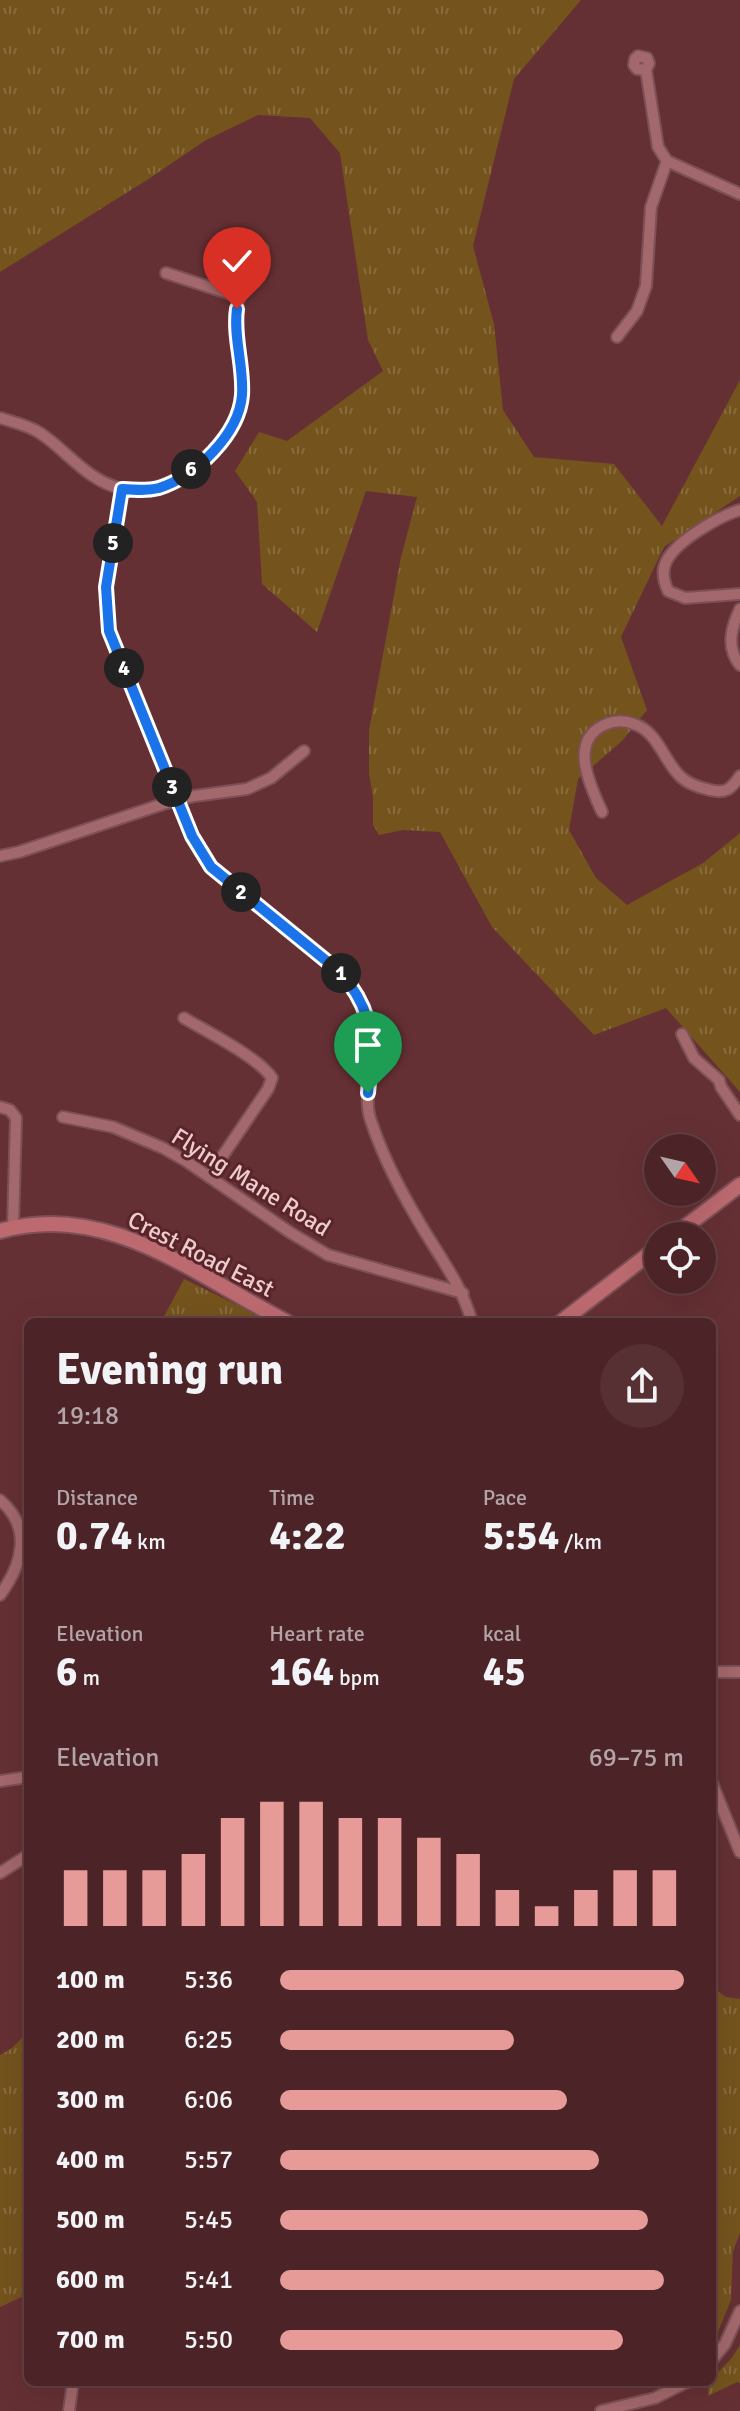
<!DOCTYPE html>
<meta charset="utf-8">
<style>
body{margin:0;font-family:Signika,sans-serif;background:#563033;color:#f1f3f6;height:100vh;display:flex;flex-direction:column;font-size:30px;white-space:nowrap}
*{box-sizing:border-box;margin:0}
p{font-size:26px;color:#b2a4a7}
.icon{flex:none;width:44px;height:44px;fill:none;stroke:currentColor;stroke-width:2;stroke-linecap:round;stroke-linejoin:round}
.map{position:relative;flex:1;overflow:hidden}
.sheet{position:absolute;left:24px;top:1318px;width:692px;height:1068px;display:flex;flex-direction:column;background:#4c2427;border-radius:12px;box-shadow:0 8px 32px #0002,0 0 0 2px #634144}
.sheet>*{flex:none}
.needle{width:52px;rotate:124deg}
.tools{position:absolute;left:644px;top:1134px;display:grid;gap:16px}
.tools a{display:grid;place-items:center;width:72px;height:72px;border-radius:50%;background:#4c2427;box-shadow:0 8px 32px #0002,0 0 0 2px #634144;font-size:40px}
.pin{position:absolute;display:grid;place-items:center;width:68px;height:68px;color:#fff;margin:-82px -34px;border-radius:50% 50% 50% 0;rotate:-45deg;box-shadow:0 0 8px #0007}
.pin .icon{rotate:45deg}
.km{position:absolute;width:40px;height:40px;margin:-20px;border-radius:50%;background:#222;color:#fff;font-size:22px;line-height:40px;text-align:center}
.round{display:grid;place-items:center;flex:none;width:84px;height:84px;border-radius:42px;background:#563033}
.summary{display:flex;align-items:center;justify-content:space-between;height:136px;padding:0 32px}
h1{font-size:44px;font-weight:800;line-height:60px}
.metrics{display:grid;grid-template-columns:repeat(3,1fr);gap:12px;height:136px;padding:8px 32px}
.metrics div{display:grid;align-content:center}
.metrics b{font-size:40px;font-weight:800}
.metrics small{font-size:22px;font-weight:400}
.metrics p{font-size:22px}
.chart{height:224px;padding:16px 32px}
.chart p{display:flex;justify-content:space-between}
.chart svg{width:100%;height:144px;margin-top:8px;stroke:#e69b98;stroke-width:6}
ul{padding:0 32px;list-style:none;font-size:26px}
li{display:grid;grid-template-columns:128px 96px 1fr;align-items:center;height:60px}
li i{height:20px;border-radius:10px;background:#e69b98}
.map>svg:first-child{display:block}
.grass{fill:url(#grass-tufts)}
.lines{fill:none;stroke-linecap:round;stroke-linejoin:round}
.street-casing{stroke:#7c5055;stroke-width:14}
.secondary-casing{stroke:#7c5055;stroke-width:18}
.street{stroke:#a3686b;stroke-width:10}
.secondary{stroke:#bc6a70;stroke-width:14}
.route-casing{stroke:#fff;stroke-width:16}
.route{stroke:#1a73e8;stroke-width:10}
.labels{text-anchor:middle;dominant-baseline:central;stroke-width:6;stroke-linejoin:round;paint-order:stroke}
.street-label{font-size:24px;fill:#eecccd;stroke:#59252a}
</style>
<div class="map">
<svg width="740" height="2411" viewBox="0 0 740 2411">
<defs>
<pattern id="grass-tufts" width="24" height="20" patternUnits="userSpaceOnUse" patternTransform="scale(2)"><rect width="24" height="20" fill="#74531d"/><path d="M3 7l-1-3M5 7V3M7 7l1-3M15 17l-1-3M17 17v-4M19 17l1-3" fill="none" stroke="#886b3d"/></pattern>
</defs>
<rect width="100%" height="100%" fill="#653034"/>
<g class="grass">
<path d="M0,0H581L514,79L473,246L494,324L503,410L534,457L614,464L662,526L740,380V496L664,547L621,637L647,710L622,741L578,779L569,830L596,878L627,905L703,863L740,833V1092L666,1008L594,1035L492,927L440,832L403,830L379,835L373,825V797L369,774V730L401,557L417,497L366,491L317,632L262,584L257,502L235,471L259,432L287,441L383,371L368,340L340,153L310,118L258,115L206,140L147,180L0,272Z"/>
<path d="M184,1279L272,1322H161Z"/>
<path d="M712,1987L726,1997L740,1999V2233L733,2251L731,2300L712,2346Z"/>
<path d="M28,2032V2294L0,2307V2055L12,2048Z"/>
<path d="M740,2345V2383L737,2382L708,2396L709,2382H712V2378L731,2359Z"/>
</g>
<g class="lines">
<defs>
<g id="street">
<path d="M646,70L637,69L634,65L635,59L638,56L647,58L649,63L646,70L658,147L667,161L740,194"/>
<path d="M166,273L240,297"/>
<path d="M617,337L637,311L646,286L651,207L667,161"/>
<path d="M0,418C13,422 28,425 40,433C66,450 87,480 119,488C170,501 238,446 242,395C244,367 231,338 236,310C240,289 253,269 263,249"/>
<path d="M122,489L106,587L109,631L192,836L211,867L340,972C371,1007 374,1034 369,1079C368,1093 366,1108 371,1121C382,1154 398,1186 415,1215C435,1251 461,1282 472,1322"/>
<path d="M740,510C718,517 678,540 667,560C661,570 664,582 668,591L685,598L740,594"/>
<path d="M740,609C731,628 726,648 740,665"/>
<path d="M602,812C591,787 568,742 604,725C613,721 624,720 634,724C659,732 664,763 682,778C689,784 701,788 710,790C726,794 731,789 740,776"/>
<path d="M0,856L19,852L163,804L194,796L247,789L271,778L304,751"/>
<path d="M184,1018C207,1032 258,1057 272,1078L268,1089L209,1176"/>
<path d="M682,1034L694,1058L719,1080L721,1087L740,1115"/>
<path d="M0,1107L10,1110L16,1118L13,1227"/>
<path d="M63,1117L113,1127L163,1148L186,1161L291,1233L328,1255L463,1293"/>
<path d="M0,1500C33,1528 22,1565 0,1595"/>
<path d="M712,1672H740"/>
<path d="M0,1781L28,1777"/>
<path d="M712,1783L740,1852"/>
<path d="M0,1873L28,1855"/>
<path d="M712,2360L725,2344L740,2311"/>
<path d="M69,2411L73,2382"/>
<path d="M601,2411L655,2398L687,2382"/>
</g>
<g id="secondary">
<path d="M0,1231C108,1200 196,1276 287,1322"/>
<path d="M673,1236L740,1185"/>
<path d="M561,1322L658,1247"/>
</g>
</defs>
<use href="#street" class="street-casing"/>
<use href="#secondary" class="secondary-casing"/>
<use href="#street" class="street"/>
<use href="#secondary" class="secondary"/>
</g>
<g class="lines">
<defs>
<path id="route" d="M237,309C233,337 244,366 242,395C239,434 196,476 159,488C147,491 135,490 122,489L106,587L109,631L192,836L211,867L340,972C376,1013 373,1043 368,1093"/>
</defs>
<use href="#route" class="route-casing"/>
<use href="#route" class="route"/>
</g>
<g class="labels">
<g class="street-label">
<text transform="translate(251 1182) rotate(32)">Flying Mane Road</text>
<text transform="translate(201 1254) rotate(27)">Crest Road East</text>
</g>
</g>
</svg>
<div class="tools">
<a><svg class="needle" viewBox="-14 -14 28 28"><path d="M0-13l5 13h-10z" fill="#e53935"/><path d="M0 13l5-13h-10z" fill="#b2a4a7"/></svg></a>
<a><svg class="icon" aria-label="locate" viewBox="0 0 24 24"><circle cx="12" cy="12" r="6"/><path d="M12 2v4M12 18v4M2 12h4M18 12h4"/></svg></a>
</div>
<div class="pin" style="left:368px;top:1093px;background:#1e9e55"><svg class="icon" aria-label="arrive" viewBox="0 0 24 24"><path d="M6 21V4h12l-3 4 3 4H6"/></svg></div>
<div class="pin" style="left:237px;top:309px;background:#d93025"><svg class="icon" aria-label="check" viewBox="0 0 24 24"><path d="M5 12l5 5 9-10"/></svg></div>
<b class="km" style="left:341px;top:973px">1</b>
<b class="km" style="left:241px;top:892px">2</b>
<b class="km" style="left:172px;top:787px">3</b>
<b class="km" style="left:124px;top:668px">4</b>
<b class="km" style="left:113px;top:543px">5</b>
<b class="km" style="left:191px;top:469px">6</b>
<section class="sheet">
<div class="summary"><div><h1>Evening run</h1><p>19:18</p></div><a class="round"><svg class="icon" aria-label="share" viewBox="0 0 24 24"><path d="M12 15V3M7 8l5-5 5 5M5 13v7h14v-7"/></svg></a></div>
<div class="metrics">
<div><p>Distance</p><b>0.74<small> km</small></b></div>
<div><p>Time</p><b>4:22</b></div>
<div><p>Pace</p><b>5:54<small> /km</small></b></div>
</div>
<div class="metrics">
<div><p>Elevation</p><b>6<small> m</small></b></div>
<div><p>Heart rate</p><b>164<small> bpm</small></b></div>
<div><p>kcal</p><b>45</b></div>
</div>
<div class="chart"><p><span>Elevation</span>69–75 m</p>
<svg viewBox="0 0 160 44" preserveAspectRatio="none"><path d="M5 44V27M15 44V27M25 44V27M35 44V22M45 44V11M55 44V6M65 44V6M75 44V11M85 44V11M95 44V17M105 44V22M115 44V33M125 44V38M135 44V33M145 44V27M155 44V27"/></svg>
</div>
<ul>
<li><b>100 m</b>5:36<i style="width:100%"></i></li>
<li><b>200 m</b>6:25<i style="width:58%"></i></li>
<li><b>300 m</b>6:06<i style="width:71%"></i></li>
<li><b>400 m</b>5:57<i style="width:79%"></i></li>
<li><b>500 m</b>5:45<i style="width:91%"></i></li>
<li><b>600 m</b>5:41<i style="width:95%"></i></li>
<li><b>700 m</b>5:50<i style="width:85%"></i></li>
</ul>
</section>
</div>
